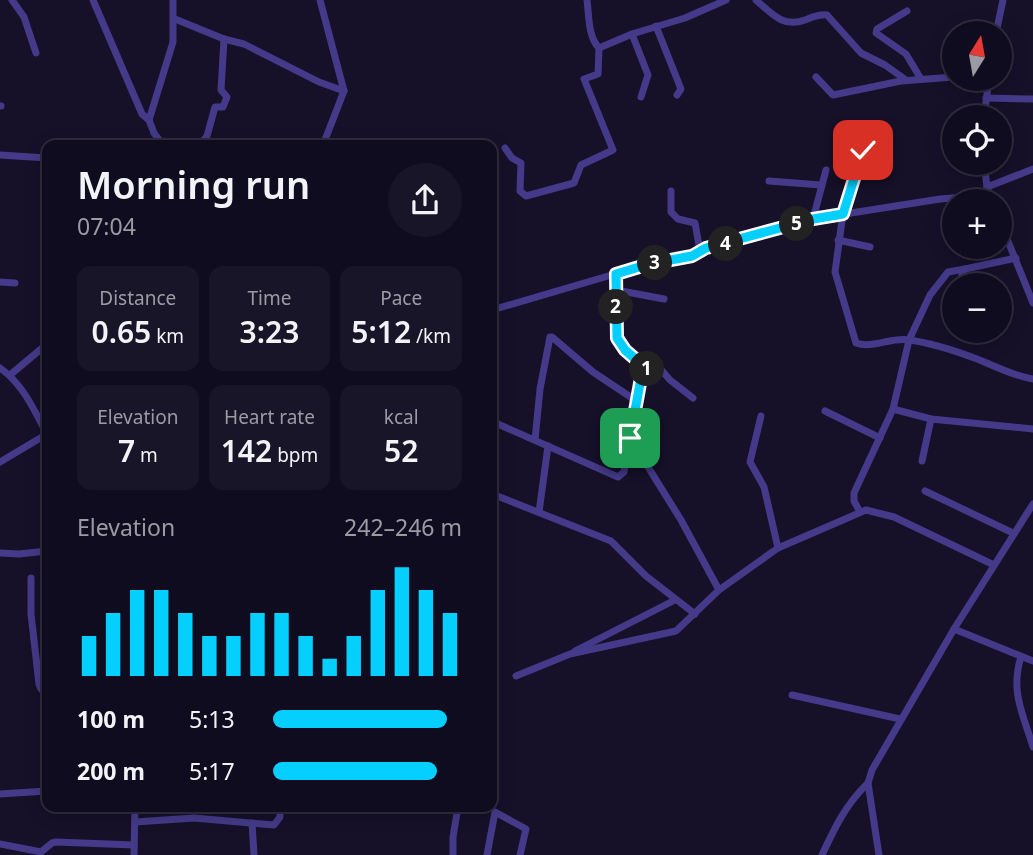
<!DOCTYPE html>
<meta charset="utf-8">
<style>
body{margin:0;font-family:"Noto Sans",sans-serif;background:#191528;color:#f1f3f6;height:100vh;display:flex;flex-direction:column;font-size:26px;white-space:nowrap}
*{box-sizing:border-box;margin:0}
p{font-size:23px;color:#9c9ba4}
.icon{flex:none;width:38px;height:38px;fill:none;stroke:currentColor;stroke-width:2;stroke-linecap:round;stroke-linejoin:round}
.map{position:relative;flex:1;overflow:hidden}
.details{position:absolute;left:42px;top:140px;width:455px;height:672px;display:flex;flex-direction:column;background:#100c1f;border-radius:14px;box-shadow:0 4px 18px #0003,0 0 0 2px #302c3d}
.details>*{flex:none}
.needle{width:46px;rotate:11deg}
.controls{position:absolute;left:942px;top:21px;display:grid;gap:14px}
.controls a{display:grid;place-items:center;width:70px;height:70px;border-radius:50%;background:#100c1f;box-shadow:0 4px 18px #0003,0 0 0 2px #302c3d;font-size:35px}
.pin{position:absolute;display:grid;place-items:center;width:60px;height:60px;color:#fff;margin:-30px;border-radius:14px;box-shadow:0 4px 10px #0006}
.km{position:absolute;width:35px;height:35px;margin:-18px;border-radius:50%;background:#222;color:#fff;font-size:19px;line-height:35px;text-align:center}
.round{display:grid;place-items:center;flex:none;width:74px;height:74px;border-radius:37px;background:#191528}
.summary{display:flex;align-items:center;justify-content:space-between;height:119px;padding:0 35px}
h1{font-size:38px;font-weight:600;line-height:52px}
.figures{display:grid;grid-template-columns:repeat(3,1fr);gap:10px;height:119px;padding:7px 35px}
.figures div{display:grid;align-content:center;border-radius:14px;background:#191528;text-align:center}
.figures b{font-size:30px;font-weight:600}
.figures small{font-size:19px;font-weight:400}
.figures p{font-size:19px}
.chart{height:196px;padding:14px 35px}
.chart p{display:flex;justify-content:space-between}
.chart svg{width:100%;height:126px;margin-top:7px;stroke:#04cfff;stroke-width:6}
ul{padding:0 35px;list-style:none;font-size:23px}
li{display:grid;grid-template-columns:112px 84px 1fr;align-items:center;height:52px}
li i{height:18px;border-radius:9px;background:#04cfff}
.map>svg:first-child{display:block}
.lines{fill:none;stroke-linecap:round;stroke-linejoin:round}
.minor{stroke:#443a89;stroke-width:7}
.route-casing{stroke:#fff;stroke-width:14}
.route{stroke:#04cfff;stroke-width:9}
</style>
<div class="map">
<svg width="1033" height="855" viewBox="0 0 1033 855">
<rect width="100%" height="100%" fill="#161029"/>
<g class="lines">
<g class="minor">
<path d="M12,0L24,17L36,53"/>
<path d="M93,0L142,114L149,120"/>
<path d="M320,0L344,91L323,145"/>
<path d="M587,0C589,15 588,37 599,48L632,34L685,18L726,0"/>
<path d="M756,0C772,14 783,28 805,20C813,17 819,14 827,15L861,53L885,65L906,80"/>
<path d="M907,11L877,29L876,33L906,54L921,79"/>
<path d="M175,19L224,39L244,44L319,82L344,91"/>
<path d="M656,26L681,89L677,95"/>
<path d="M996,33L1003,0"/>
<path d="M632,34L648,75L641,97"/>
<path d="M816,77L833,95L901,81L954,77"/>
<path d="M975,79L989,80"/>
<path d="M986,98L1033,99"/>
<path d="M0,106H1"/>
<path d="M984,117L989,79"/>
<path d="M866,140L843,213L835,272L856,343C872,349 891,337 909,340C931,343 956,351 977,359C995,366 1013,376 1033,379"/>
<path d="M163,145L154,133L149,120L173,42V0"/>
<path d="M200,145L207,136L215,107H223L227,97L221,90L224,39"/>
<path d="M505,148L512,158L521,163L520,191L526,196L574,183L581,165L613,150L584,79L598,74L599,48"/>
<path d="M0,155L47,158"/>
<path d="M984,163L987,187L992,201"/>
<path d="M826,170L813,219L940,199L990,195"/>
<path d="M769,181L821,185"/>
<path d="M987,187L1033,169"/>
<path d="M671,191V212L678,219L695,223L700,251L813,219"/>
<path d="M999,219L1033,303"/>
<path d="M838,240L870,247"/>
<path d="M616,274L617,338L625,350L648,370"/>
<path d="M0,282L15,283"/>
<path d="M961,285L962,274L965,269L1016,258"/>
<path d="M616,290L664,299"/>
<path d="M492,310L649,264L692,256L701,251"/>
<path d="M0,368C23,384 34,410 47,434L0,462"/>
<path d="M10,375L47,344"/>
<path d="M893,409L931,419L1033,429"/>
<path d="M825,411L880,438"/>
<path d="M761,416L750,462L764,487L778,548"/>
<path d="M492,420L500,425L618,477L624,472L635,400L644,373L658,366L670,380L693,398"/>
<path d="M630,438L681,520L719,590"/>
<path d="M535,440L540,389L550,337H552L593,372L635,400"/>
<path d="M922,461L931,419"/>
<path d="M925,491L1013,533"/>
<path d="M492,494L611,541L646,576L695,614"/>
<path d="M539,512L548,446"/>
<path d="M860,512L854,501V493L893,409L909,340L930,295L948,272L965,269"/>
<path d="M0,553L19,554L47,551"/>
<path d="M31,578V614L39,684L41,689L47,692"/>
<path d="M954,629L1033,661"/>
<path d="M575,651L675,600"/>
<path d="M1021,657C1010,691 1023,714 1033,747"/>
<path d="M516,676L570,654L676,631L719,590L778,548L866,510L894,517L994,565"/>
<path d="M792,695L900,719"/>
<path d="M0,794L47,791"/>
<path d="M135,822L194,818L274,825L280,817V807"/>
<path d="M252,823L254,855"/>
<path d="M0,844L41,852L52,843L56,842L134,845"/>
<path d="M134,855L135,807"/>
<path d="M453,855V837L458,807"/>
<path d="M487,855L495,812L526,829L520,855"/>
<path d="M822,855C835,827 846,804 868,783"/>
<path d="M879,855L868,783L872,770L954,629L1033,504"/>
</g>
</g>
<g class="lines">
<defs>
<path id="route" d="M630,438L641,378L648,370L625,350L617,338L616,274L649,264L692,256L706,248L813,219L843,214L863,150"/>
</defs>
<use href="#route" class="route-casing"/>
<use href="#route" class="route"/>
</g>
</svg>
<div class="controls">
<a><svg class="needle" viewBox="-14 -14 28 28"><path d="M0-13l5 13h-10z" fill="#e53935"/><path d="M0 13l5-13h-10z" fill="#9c9ba4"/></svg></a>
<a><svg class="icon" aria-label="locate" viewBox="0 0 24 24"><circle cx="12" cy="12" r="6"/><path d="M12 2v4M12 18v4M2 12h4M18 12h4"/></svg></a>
<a>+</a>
<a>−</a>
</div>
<div class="pin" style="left:630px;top:438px;background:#1e9e55"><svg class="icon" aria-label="arrive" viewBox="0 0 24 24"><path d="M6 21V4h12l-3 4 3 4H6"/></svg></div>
<div class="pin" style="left:863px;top:150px;background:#d93025"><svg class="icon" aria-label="check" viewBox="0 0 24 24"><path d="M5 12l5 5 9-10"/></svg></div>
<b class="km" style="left:647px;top:369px">1</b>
<b class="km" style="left:616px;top:307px">2</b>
<b class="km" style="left:655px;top:263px">3</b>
<b class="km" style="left:726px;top:244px">4</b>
<b class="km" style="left:797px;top:224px">5</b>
<section class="details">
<div class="summary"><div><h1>Morning run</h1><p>07:04</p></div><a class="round"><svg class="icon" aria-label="share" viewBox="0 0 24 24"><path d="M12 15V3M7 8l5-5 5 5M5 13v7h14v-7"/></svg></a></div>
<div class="figures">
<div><p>Distance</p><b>0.65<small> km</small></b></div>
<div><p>Time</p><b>3:23</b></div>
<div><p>Pace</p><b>5:12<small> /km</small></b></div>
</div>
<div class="figures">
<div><p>Elevation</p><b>7<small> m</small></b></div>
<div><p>Heart rate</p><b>142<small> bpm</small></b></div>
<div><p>kcal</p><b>52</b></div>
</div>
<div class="chart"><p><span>Elevation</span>242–246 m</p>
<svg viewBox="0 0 160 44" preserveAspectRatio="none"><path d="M5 44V30M15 44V22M25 44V14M35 44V14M45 44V22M55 44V30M65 44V30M75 44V22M85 44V22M95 44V30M105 44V38M115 44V30M125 44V14M135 44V6M145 44V14M155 44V22"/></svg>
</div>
<ul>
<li><b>100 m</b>5:13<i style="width:92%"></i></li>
<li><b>200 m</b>5:17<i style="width:87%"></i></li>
</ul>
</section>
</div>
